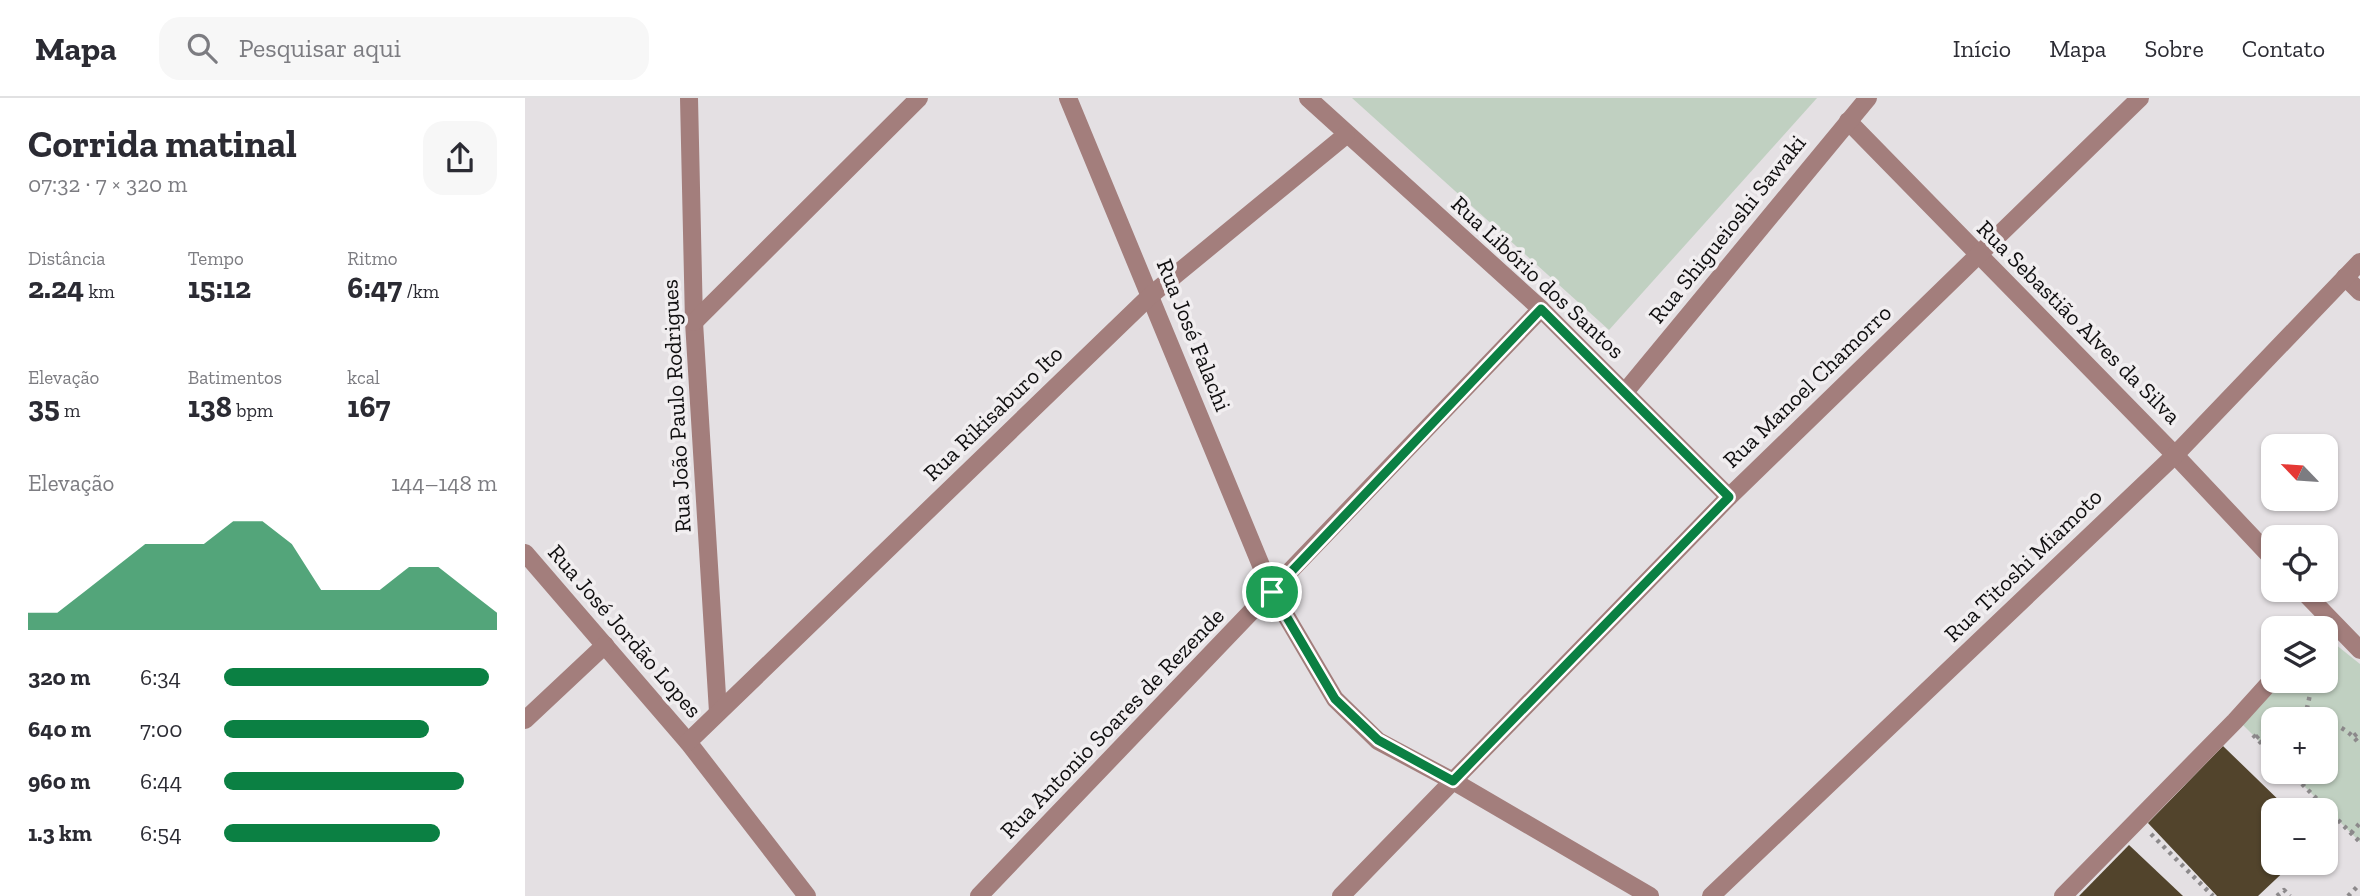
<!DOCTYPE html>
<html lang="pt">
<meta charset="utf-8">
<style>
body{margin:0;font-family:"Zilla Slab",serif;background:#f7f7f7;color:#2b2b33;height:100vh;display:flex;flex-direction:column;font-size:26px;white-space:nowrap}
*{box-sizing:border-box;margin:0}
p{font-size:23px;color:#7c7c81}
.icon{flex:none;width:38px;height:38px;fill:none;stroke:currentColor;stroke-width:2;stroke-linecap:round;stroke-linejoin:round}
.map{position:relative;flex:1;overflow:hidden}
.panel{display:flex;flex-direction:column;background:#fff;width:525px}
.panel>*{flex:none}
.needle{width:46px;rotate:295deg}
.fabs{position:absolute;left:1736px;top:336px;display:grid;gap:14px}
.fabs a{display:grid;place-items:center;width:77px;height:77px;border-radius:14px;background:#fff;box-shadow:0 2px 5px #0004;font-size:35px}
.pin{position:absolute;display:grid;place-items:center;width:60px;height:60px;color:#fff;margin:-30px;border:4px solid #fff;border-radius:50%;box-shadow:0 2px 7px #0007}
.round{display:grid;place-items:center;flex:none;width:74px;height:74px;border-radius:21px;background:#f7f7f7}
.summary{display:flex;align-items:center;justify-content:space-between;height:119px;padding:0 28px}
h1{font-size:38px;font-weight:700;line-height:52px}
.stats{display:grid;grid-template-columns:repeat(3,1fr);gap:10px;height:119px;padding:7px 28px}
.stats div{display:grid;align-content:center}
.stats b{font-size:30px;font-weight:700}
.stats small{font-size:19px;font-weight:400}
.stats p{font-size:19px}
.chart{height:196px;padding:14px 28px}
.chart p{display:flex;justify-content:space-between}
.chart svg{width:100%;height:126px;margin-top:7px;fill:#0b8043;opacity:.7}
ul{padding:0 28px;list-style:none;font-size:23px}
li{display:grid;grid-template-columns:112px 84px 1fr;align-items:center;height:52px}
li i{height:18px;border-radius:9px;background:#0b8043}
header{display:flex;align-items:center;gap:42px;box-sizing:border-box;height:98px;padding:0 35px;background:#fff;border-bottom:2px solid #e1e1e2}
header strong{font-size:33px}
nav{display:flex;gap:38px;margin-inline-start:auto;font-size:24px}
.search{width:490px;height:63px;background:#f7f7f7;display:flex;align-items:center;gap:18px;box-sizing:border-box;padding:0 24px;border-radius:21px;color:#7c7c81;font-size:26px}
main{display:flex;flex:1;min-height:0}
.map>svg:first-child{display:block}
.green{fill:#c0d0c1}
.building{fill:#52442c}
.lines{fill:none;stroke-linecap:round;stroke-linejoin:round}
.path{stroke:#8c898b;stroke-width:4.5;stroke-dasharray:3.5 5;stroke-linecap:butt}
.minor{stroke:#a37e7c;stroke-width:18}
.route-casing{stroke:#fff;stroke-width:14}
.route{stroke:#0b8043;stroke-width:9}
.labels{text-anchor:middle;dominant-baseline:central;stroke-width:7;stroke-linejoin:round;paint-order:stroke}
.street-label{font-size:23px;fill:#100f10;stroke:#f1eef0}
</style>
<header>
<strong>Mapa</strong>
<div class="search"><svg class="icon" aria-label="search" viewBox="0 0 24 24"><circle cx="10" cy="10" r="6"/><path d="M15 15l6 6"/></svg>Pesquisar aqui</div>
<nav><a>Início</a><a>Mapa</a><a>Sobre</a><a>Contato</a></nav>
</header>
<main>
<section class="panel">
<div class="summary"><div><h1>Corrida matinal</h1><p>07:32 · 7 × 320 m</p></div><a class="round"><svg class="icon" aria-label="share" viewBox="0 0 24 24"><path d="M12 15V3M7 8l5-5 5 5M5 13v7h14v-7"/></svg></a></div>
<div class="stats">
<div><p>Distância</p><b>2.24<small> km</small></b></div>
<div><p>Tempo</p><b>15:12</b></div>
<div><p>Ritmo</p><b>6:47<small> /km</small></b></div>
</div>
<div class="stats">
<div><p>Elevação</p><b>35<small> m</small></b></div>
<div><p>Batimentos</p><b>138<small> bpm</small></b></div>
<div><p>kcal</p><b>167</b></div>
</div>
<div class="chart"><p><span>Elevação</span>144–148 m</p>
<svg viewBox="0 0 160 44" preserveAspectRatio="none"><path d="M0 44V38L10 38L20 30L30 22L40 14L50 14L60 14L70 6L80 6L90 14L100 30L110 30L120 30L130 22L140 22L150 30L160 38V44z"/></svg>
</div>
<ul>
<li><b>320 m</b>6:34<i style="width:97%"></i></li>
<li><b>640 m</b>7:00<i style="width:75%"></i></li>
<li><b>960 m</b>6:44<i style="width:88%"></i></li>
<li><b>1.3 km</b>6:54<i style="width:79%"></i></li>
</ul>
</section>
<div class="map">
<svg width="1835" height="798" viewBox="0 0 1835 798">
<rect width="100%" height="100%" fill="#e4e0e3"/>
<g class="green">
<path d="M827,0H1292L1084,232Z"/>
<path d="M1801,544L1810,546L1835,566V744L1765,674H1801V621H1748V657L1717,626L1752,583H1801Z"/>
</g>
<g class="building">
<path d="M1698,648L1764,712H1748V765H1768L1733,798H1692L1623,725Z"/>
<path d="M1604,747L1658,798H1554Z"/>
</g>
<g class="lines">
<g class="path">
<path d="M1780,619L1788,583"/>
<path d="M1765,621L1780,619L1795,621"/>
<path d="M1801,623C1815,628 1827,635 1835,647"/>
<path d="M1728,637L1748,657"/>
<path d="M1829,638L1835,633"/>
<path d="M1731,640L1743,629L1748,627"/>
<path d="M1765,674L1835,744"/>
<path d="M1826,735L1835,725"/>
<path d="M1626,736L1688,798"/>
<path d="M1752,798L1759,792L1765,798"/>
<path d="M1823,798L1835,786"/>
</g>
<g class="minor">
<path d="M164,0L169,224L193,614"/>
<path d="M543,0L747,494L810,601L853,643L928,683L1125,798"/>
<path d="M783,0L1016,211L1204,399"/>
<path d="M1323,23L1650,357L1748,461"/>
<path d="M1820,179L1835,194"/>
<path d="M169,224L394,0"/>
<path d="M1100,294L1343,0"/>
<path d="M0,455L163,644L282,798"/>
<path d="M1777,492L1835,552"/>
<path d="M0,622L80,547"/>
<path d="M163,644L626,197L821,37"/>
<path d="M454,798L1016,211"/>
<path d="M816,798L1204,399L1615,0"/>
<path d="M1186,798L1650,357L1835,164"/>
<path d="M1538,798L1710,623L1748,581"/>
</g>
</g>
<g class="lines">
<defs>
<path id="route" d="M1016,211L1204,399L928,683L853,642L810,601L747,494Z"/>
</defs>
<use href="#route" class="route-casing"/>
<use href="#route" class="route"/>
</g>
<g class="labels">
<g class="street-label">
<text transform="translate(1202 131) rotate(-51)">Rua Shigueioshi Sawaki</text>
<text transform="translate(1013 179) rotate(43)">Rua Libório dos Santos</text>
<text transform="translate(1554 224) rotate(45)">Rua Sebastião Alves da Silva</text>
<text transform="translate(669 237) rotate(68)">Rua José Falachi</text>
<text transform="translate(1282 288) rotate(-44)">Rua Manoel Chamorro</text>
<text transform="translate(151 308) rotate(-93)">Rua João Paulo Rodrigues</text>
<text transform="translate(468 315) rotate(-44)">Rua Rikisaburo Ito</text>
<text transform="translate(1498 467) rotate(-44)">Rua Titoshi Miamoto</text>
<text transform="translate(100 533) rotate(49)">Rua José Jordão Lopes</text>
<text transform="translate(587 625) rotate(-46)">Rua Antonio Soares de Rezende</text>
</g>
</g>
</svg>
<div class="fabs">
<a><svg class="needle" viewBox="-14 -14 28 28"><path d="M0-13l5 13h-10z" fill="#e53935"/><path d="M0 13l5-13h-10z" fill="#7c7c81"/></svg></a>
<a><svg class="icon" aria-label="locate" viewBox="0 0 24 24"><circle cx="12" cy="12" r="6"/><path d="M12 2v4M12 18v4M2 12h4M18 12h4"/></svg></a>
<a><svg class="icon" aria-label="layers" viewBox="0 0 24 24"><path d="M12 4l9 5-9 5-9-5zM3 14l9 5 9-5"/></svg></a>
<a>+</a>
<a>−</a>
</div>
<div class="pin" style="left:747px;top:494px;background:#1e9e55"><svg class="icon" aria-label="arrive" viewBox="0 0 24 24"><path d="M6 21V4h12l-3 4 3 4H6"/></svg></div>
</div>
</main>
